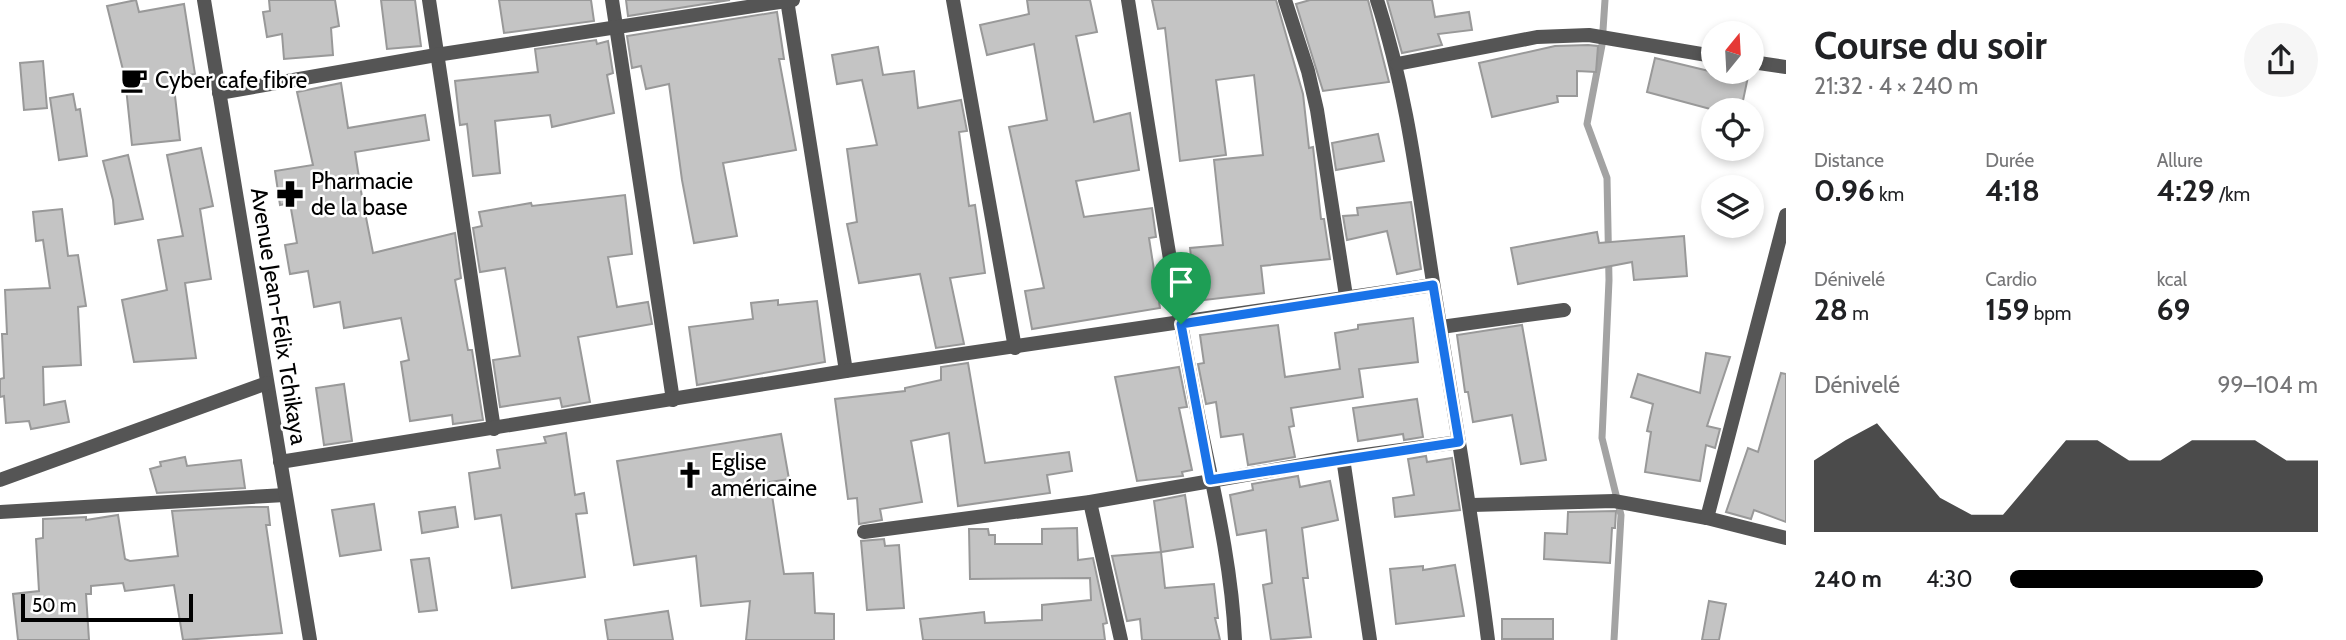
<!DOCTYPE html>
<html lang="fr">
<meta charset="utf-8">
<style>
body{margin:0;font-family:Cabin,sans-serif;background:#f6f6f6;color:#202124;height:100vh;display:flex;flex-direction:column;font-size:26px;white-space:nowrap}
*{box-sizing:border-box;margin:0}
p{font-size:23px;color:#757577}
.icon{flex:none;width:38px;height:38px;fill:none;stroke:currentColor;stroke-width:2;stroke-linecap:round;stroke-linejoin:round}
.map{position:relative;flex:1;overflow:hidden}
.details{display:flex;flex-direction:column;background:#fff;width:560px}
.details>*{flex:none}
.needle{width:46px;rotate:18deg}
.fabs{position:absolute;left:1701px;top:21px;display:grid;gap:14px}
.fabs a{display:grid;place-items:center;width:63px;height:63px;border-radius:50%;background:#fff;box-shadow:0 4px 10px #0003;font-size:35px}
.scale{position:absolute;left:21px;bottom:18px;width:172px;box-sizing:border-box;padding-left:7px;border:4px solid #000;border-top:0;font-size:19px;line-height:24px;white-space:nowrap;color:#000;-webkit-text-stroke:5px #fff;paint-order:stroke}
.pin{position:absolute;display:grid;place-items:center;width:60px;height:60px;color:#fff;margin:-72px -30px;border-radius:50% 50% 50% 0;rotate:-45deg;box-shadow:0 0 7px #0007}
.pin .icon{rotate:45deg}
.round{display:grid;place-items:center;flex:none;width:74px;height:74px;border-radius:37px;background:#f6f6f6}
.summary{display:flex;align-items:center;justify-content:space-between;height:119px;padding:0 28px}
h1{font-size:38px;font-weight:700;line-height:52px}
.stats{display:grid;grid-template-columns:repeat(3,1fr);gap:10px;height:119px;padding:7px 28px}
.stats div{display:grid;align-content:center}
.stats b{font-size:30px;font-weight:700}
.stats small{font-size:19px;font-weight:400}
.stats p{font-size:19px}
.chart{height:196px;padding:14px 28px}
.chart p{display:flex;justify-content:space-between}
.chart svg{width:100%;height:126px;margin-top:7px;fill:#000;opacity:.7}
ul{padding:0 28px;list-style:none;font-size:23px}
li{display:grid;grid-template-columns:112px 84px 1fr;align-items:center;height:52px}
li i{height:18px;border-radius:9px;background:#000}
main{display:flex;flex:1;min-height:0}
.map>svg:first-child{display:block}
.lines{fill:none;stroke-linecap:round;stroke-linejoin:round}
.stream{stroke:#a3a3a3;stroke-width:7}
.building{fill:#c4c4c4;stroke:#999;stroke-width:2}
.minor{stroke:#555;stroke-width:14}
.tertiary{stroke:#555;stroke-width:14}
.route-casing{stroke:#fff;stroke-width:14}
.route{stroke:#1a73e8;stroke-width:9}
.labels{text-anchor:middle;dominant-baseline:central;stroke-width:5;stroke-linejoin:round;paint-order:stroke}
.poi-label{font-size:23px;fill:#000;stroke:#fff;text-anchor:start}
.street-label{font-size:23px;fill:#000;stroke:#fff}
</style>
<main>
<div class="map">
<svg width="1786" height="640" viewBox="0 0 1786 640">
<rect width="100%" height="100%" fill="#fff"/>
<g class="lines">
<path class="stream" d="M1605,0L1602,45L1587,124L1607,178L1609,280L1602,438L1621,515L1614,640"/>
</g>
<g class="building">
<path d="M136,0L139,12L184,4L195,74L173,78L180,140L132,145L125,78L107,6Z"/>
<path d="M269,0H335L339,26L331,28L333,55L284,59L282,34L267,37L263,12L270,11Z"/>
<path d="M381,0H415L421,46L387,49Z"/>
<path d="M499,0H591L594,21L504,33Z"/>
<path d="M626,0H730L628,16Z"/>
<path d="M1027,0H1090L1097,32L1076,36L1094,122L1130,113L1139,170L1076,181L1084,217L1152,208L1156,237L1149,238L1160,308L1032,329L1025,291L1044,288L1009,127L1047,120L1034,44L987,55L980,25L1029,14Z"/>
<path d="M1152,0H1276L1303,94L1309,148L1313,147L1321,219H1324L1330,259L1261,266L1264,293L1196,301L1190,248L1223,245L1214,160L1263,155L1254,75L1216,80L1226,155L1180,161L1165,28L1158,29Z"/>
<path d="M1310,0H1368L1389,82L1323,91L1296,4Z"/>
<path d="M1387,0H1432L1435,17L1469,12L1472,30L1438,34L1442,45L1402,53Z"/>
<path d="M777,12L784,59H779L796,150L723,163L737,236L694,243L682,180L669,84L646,89L641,66L632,68L627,36Z"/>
<path d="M596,40L597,44L608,41L613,73L607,75L614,113L552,127L550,115L495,121L500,173L473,176L467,124L460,125L455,81L538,72L535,49Z"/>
<path d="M1588,45L1598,46L1596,72L1577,71V96H1557L1558,102L1492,117L1479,63L1555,46Z"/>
<path d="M878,47L883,75L914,71L918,108L961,100L967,131L959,132L969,206L975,205L985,273L950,278L964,344L936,348L920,274L859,283L847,224L857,222L847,149L877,145L862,80L837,84L832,55Z"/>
<path d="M1655,58L1713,72H1749L1741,110H1714L1647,92Z"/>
<path d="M43,61L47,108L24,110L20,63Z"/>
<path d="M341,83L348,128L425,115L429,140L355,152L362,197L373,253L455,233L461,278L455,280L468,350H472L483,420L453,424L452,415L410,421L401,362L409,360L401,318L344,328L340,302L314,307L308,271L290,274L285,245L297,243L290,203L280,205L275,171L313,165L297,92Z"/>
<path d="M73,94L76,110L80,109L87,156L59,160L50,98Z"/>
<path d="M1378,134L1384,161L1336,170L1332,143Z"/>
<path d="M201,148L213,206L200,209L211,279L185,283L196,358L134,362L122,300L167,290L158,240L183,236L167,155Z"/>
<path d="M128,155L143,219L115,224L113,200L103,161Z"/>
<path d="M625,195L632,254L608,257L617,307L648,302L652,324L578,337L590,402L562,407L560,398L500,407L493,360L520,356L505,268L480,272L473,228L482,226L479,212L531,203L532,206Z"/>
<path d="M1411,202L1421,269L1397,274L1387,231L1347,240L1343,216L1358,215L1357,208Z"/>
<path d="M62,209L68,256L78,255L86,306L78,307L81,365L43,367L44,405L65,401L69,422L31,429L29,421L6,423L4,396L0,397V379L4,378L2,334H7L5,290L50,288L43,240L36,241L33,212Z"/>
<path d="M1597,232L1599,243L1684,236L1687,276L1634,280L1632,262L1518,284L1511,248Z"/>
<path d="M778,300V305L817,301L825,362L697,385L689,327L753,319L751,303Z"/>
<path d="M1413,318L1418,362L1359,369L1363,397L1291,408L1294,426L1289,427L1295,457L1248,465L1243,434L1221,437L1216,402L1206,404L1198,364L1204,363L1200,335L1278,325L1285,377L1340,369L1335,333L1358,329V325Z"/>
<path d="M1522,325L1546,460L1521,464L1512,415L1473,422L1468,392H1465L1457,335Z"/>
<path d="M1706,353L1730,357L1707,426L1720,429L1715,448L1706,445L1700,481L1645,472L1651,432L1647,431L1653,404L1631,397L1638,374L1700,393Z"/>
<path d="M968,363L985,463L1069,452L1072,471L1047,475L1050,493L958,506L949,433L911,441L922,502L880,509L882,520L859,524L857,498L848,499L835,399L905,391V388L941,380V367Z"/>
<path d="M1179,367L1187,407L1179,408L1192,470L1182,472L1183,476L1137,481L1115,377Z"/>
<path d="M1781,373L1786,374V522L1754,510L1751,519L1726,512L1748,448L1758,452Z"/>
<path d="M344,384L352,441L324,445L316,388Z"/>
<path d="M1417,399L1423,437L1404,440L1403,434L1358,441L1353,408Z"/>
<path d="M566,433L575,495L584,493L587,513L576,514L585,577L512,588L501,515L475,519L469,473L500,468L497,450L546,443L544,437Z"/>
<path d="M781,434L789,479L770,482L784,574L813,573L815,613L834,614V640H746L750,601L701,606L696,556L634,565L617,461Z"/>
<path d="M1426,456L1427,462L1452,458L1460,510L1395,517L1393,498L1414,495L1408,459Z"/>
<path d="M185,457L187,466L241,460L245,488L157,493L150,469L161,466L160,462Z"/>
<path d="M1298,476L1300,487L1330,481L1338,520L1302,528L1308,578H1303L1311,637L1271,640L1263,585L1272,583L1266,530L1237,535L1230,495L1253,490L1252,484Z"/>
<path d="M1185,495L1193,547L1161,552L1154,501Z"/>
<path d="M374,504L381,550L340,556L332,510Z"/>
<path d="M249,507H268L270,525H266L282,633L183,640L174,585L125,591L123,583L91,586V594H86L89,640H18L13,594L39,591L36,539L43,538V519L86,517V520L118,515L125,559L130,561L178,556L172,511Z"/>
<path d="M455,507L458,527L422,533L419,512Z"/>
<path d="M1616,511L1615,528H1612L1610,563L1544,559L1545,533L1567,534L1568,512Z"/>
<path d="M1077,528L1078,560L1093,558L1107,623L1103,624L1105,640H923L920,619L984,612L985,623L1042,620V605L1091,600L1090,578L970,579L969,529H988L989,535H995V544H1042V529Z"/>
<path d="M884,539L885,546L899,545L904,608L867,610L861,541Z"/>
<path d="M1161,552L1165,588L1214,584L1218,618H1215L1220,640H1142L1140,619L1127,621L1112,556Z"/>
<path d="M429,558L437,610L419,612L411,560Z"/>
<path d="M1455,565L1464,616L1396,624L1390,569L1423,566V570Z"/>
<path d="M1709,601L1726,604L1719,640H1702Z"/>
<path d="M668,611L673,640H608L605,620Z"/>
<rect x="1502" y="619" width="51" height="20"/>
</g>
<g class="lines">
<g class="minor">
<path d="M429,0L494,429"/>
<path d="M612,0L673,400"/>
<path d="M787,0L846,371"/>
<path d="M953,0L1015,348"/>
<path d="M1128,0C1148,124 1167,249 1190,373C1206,462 1231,549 1235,640"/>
<path d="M1285,0L1308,71L1317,110L1346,296"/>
<path d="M1377,0C1407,92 1418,187 1433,282C1452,401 1473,520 1488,640"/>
<path d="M1752,62L1786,67"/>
<path d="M1397,64L1537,37L1589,35L1713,56"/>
<path d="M219,93L436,55L793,0"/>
<path d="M1441,327L1564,310"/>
<path d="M1343,458L1370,640"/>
<path d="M280,462L846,371L1433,285"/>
<path d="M1090,502L1121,640"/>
<path d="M1472,505L1614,501L1707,518L1786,538"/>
<path d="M0,512L285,495"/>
<path d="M1707,518L1786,215"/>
<path d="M864,532L1090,502L1343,458L1459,442"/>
</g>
<g class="tertiary">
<path d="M204,0L310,640"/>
<path d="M0,480L267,383"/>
</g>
</g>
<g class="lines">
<defs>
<path id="route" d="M1433,285L1459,442L1210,480L1181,324Z"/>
</defs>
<use href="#route" class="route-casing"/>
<use href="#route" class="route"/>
</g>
<defs>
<symbol id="cafe-bare" viewBox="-9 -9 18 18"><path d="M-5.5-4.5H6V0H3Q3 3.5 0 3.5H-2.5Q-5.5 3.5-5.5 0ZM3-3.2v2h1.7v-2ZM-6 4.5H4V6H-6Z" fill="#000" stroke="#fff" stroke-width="2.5" paint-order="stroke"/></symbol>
<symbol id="pharmacy-bare" viewBox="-9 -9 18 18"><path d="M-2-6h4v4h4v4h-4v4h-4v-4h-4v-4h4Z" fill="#000" stroke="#fff" stroke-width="2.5" paint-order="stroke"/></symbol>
<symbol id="church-bare" viewBox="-9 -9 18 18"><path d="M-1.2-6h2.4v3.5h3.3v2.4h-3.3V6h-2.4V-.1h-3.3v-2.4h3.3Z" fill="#000" stroke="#fff" stroke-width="2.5" paint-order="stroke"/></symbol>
</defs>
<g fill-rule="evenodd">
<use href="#cafe-bare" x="115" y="61" width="38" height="38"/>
<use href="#pharmacy-bare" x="271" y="175" width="38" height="38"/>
<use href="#church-bare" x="671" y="456" width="38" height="38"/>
</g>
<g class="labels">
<g class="poi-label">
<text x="155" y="80">Cyber cafe fibre</text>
<text x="311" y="181">Pharmacie<tspan x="311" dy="26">de la base</tspan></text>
<text x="711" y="462">Eglise<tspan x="711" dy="26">américaine</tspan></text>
</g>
<g class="street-label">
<text transform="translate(279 316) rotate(81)">Avenue Jean-Félix Tchikaya</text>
</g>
</g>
</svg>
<div class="fabs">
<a><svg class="needle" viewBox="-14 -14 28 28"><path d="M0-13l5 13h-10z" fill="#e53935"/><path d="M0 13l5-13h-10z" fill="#757577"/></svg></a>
<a><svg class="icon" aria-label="locate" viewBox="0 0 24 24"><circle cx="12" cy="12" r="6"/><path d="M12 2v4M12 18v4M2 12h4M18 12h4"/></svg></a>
<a><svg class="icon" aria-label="layers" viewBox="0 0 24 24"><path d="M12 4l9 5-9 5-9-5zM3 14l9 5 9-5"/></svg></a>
</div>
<div class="scale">50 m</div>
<div class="pin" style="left:1181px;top:324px;background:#1e9e55"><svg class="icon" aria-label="arrive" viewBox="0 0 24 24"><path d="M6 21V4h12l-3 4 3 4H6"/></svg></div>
</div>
<section class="details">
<div class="summary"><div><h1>Course du soir</h1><p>21:32 · 4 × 240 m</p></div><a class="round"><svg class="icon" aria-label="share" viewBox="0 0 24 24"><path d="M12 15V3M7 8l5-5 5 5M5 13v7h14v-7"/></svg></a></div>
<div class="stats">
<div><p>Distance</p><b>0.96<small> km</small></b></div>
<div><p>Durée</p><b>4:18</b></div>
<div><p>Allure</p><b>4:29<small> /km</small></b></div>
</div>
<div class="stats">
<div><p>Dénivelé</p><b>28<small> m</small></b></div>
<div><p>Cardio</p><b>159<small> bpm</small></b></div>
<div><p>kcal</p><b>69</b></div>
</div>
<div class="chart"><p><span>Dénivelé</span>99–104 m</p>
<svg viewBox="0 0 160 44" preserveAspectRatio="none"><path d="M0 44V19L10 12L20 6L30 19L40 32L50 38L60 38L70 25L80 12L90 12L100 19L110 19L120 12L130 12L140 12L150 19L160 19V44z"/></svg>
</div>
<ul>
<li><b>240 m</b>4:30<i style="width:82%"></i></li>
</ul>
</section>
</main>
